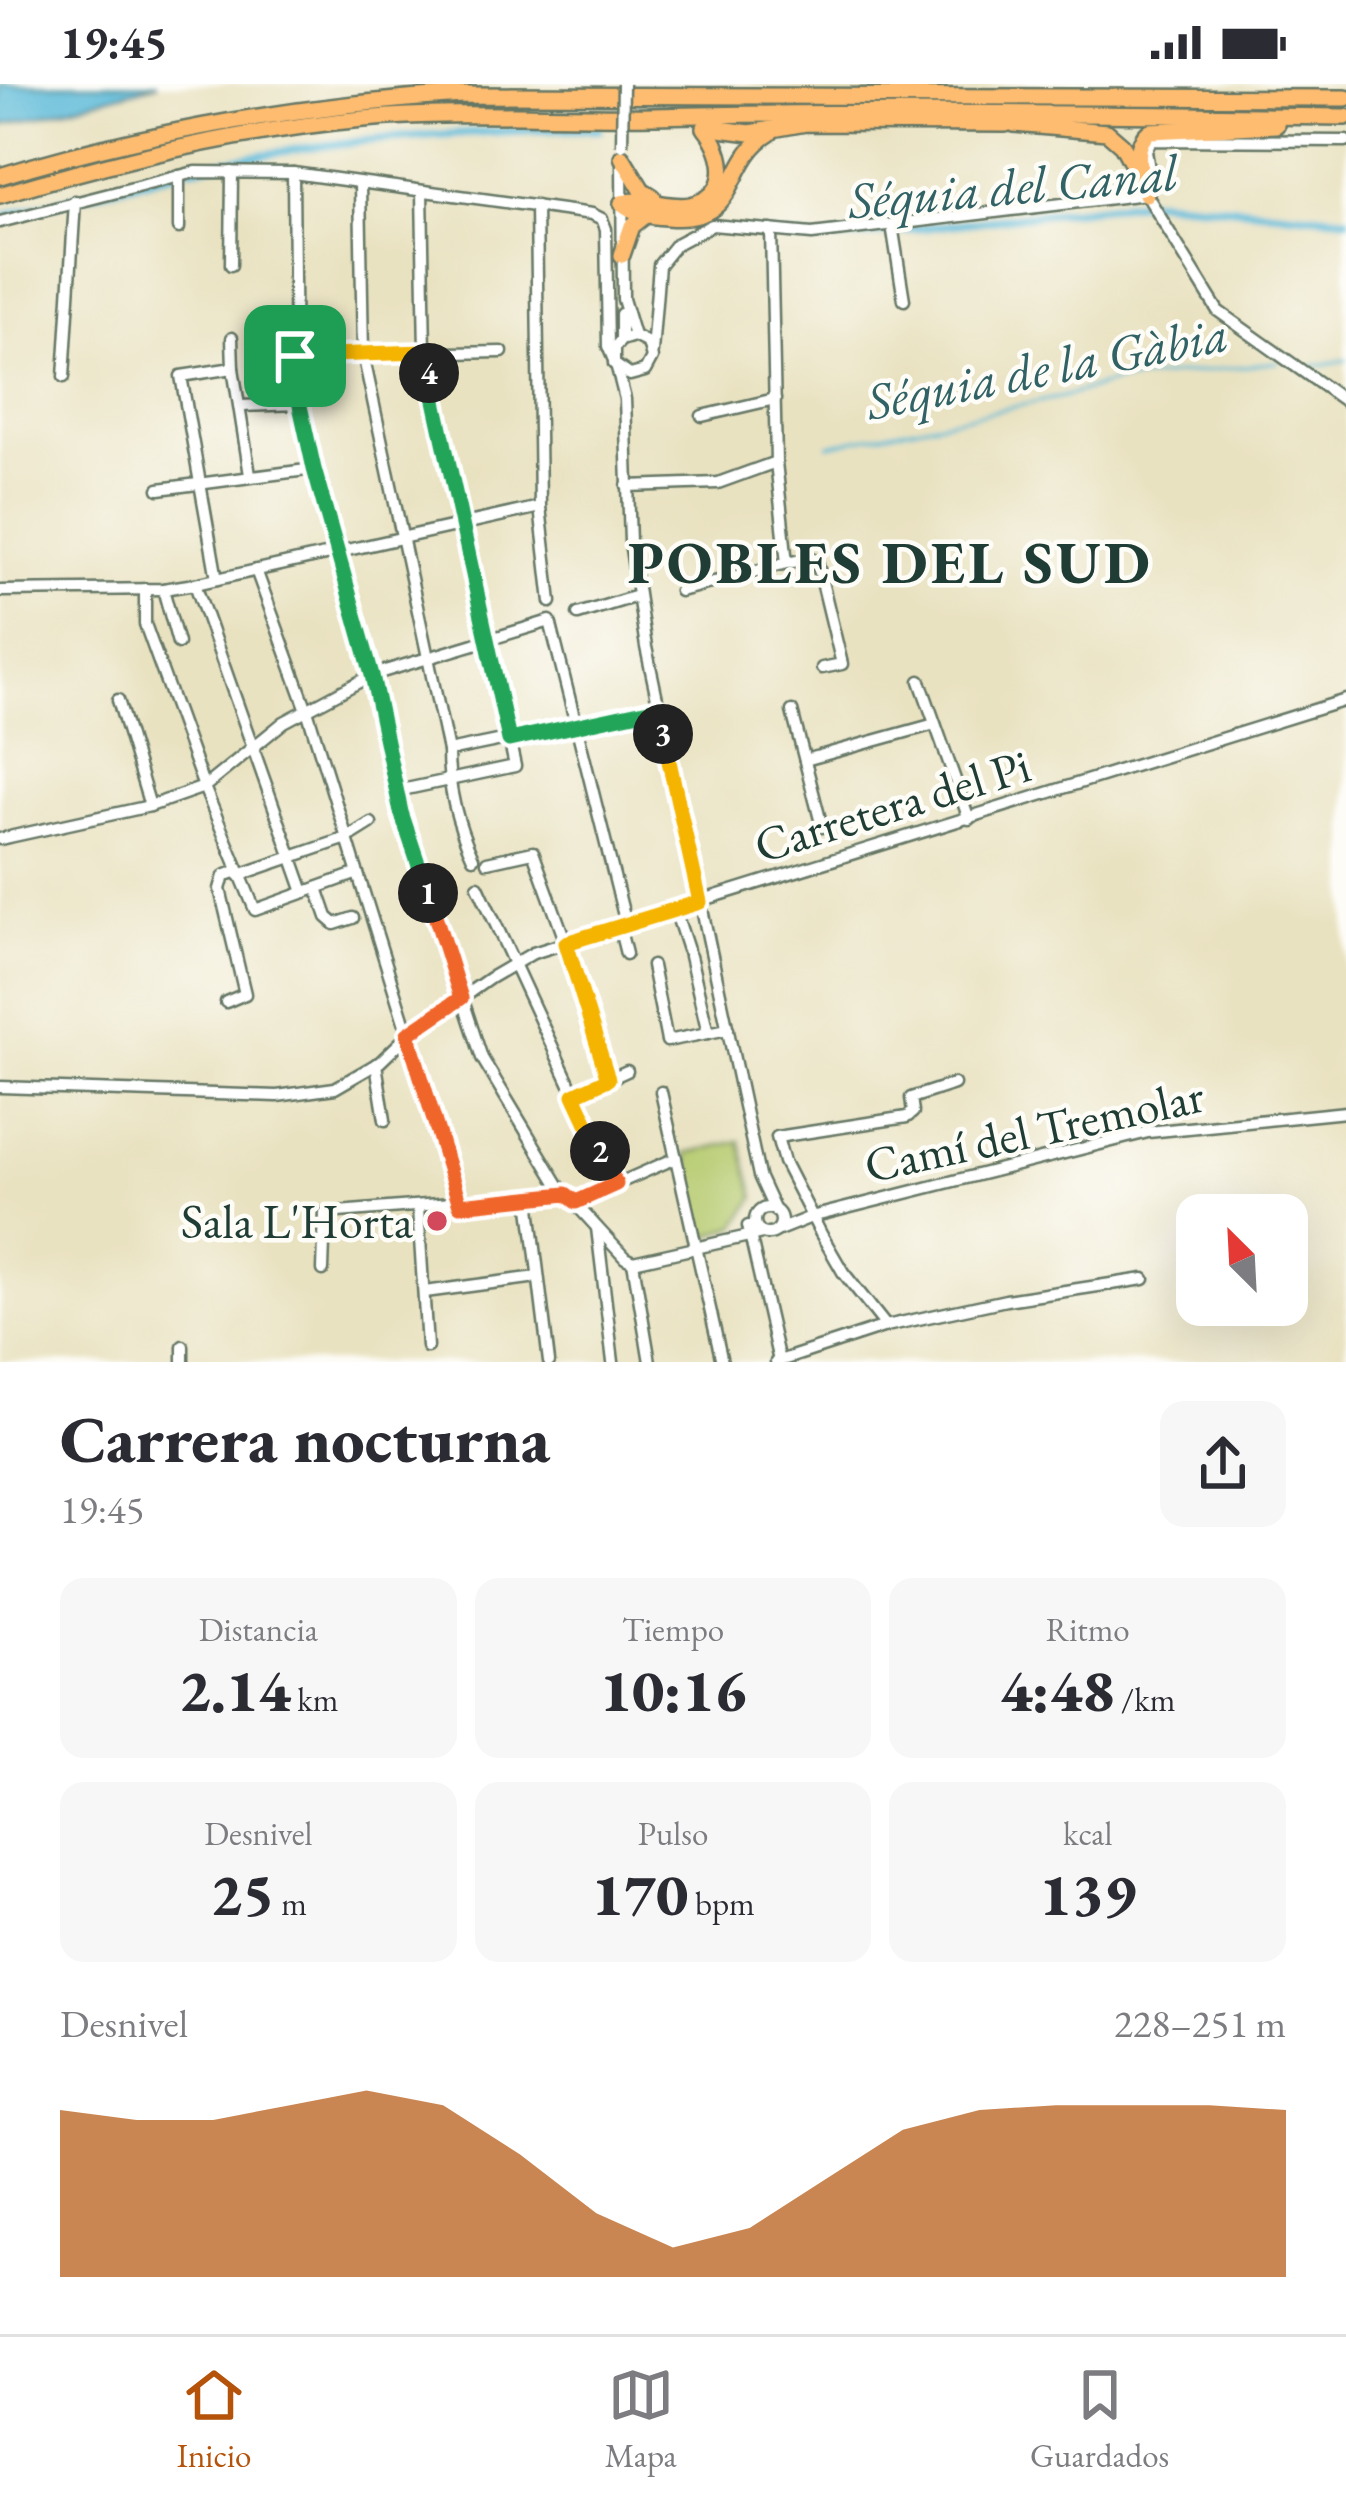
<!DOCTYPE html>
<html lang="es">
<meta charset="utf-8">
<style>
body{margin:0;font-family:"EB Garamond",serif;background:#f7f7f7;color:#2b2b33;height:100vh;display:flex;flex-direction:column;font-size:45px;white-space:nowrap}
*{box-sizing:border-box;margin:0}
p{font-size:39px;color:#7c7c81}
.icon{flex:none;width:66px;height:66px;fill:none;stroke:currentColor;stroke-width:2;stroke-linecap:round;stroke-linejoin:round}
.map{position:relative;height:1278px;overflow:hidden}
.sheet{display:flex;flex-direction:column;background:#fff;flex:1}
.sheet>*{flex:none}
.needle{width:78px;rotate:336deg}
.buttons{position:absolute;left:1176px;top:1110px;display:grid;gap:24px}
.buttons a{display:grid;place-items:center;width:132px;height:132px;border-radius:24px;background:#fff;box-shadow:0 12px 48px #0002;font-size:60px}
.pin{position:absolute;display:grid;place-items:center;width:102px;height:102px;color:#fff;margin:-51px;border-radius:24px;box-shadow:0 6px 18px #0006}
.km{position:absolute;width:60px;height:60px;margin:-30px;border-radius:50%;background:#222;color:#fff;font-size:33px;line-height:60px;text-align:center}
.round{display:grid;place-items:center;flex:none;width:126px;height:126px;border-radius:24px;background:#f7f7f7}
.headline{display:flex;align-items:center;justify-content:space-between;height:204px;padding:0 60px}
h1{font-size:66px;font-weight:800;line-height:90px}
.figures{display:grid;grid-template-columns:repeat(3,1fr);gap:18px;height:204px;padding:12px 60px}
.figures div{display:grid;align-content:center;border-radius:24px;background:#f7f7f7;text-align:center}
.figures b{font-size:60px;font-weight:800}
.figures small{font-size:33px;font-weight:400}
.figures p{font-size:33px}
.chart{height:336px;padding:24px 60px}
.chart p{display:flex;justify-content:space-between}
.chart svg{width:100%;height:216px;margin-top:12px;fill:#b45309;opacity:.7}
.status{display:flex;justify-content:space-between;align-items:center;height:84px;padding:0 60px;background:#fff;direction:ltr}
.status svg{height:33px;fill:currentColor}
.tab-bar{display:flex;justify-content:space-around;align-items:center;height:168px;border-top:3px solid #e1e1e2;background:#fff;font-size:33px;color:#7c7c81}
.tab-bar a{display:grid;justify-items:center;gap:6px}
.tab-bar .current{color:#b45309}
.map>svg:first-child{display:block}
.green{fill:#b6ca6e;stroke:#6a8451;stroke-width:3}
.water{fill:#5ab9d8;stroke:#3c7b86;stroke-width:3}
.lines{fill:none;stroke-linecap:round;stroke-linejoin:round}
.stream{stroke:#5ab9d8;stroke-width:3}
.canal{stroke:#5ab9d8;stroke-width:8}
.minor-casing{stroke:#667765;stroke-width:15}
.highway-casing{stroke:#667765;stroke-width:20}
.minor{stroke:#fff;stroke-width:10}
.highway{stroke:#fdbc70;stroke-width:15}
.minor-bridge-casing{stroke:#667765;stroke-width:15;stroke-linecap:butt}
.minor-bridge{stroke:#fff;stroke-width:10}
.split-1-casing{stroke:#fff;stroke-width:24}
.split-2-casing{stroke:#fff;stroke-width:24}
.split-3-casing{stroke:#fff;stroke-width:24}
.split-4-casing{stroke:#fff;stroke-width:24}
.split-5-casing{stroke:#fff;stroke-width:24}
.split-1{stroke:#22a559;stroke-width:15}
.split-2{stroke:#f0652b;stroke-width:15}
.split-3{stroke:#f5b400;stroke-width:15}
.split-4{stroke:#22a559;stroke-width:15}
.split-5{stroke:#f5b400;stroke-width:15}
.poi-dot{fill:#d1495b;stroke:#fdfcf7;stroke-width:4.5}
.labels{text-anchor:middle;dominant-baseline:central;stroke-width:9;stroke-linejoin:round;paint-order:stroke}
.street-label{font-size:48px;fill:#1f3d34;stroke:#fdfcf7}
.poi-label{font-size:48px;fill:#1f3d34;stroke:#fdfcf7;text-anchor:end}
.water-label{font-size:51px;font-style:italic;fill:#316265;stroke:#fdfcf7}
.district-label{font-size:60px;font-weight:bold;letter-spacing:3px;fill:#1f3d34;stroke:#fdfcf7}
</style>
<div class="status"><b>19:45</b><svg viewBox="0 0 49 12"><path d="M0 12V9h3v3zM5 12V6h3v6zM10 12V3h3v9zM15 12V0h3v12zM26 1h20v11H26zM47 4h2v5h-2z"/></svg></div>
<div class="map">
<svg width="1346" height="1278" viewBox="0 0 1346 1278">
<rect width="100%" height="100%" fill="#fdfcf7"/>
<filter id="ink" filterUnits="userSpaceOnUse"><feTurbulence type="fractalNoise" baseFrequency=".00833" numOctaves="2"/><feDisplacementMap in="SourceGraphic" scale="24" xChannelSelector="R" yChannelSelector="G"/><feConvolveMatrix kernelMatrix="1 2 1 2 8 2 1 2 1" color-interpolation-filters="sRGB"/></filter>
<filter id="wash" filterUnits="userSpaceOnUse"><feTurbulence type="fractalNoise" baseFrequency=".004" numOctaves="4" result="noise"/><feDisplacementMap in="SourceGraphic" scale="48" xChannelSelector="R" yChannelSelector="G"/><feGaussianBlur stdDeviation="2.7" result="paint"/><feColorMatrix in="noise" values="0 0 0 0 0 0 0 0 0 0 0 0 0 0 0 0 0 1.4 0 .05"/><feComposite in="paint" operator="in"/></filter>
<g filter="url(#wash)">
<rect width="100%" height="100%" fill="#e9e2c1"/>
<path class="green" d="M740,1057L755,1114L736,1142L701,1155L687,1069Z"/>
<path class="water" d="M0,0H158L0,42Z"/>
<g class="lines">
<g class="stream">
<path d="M0,132C182,77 366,48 555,43"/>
<path d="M1313,282L1346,276"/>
<path d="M829,361L1062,313L1115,298L1278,278"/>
</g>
<g class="canal">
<path d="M193,84C326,55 463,46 599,45"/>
<path d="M7,131L179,87"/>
<path d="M758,150L816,157L1155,116L1346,134"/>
</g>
</g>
</g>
<g filter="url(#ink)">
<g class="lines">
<defs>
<g id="minor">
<path d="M622,76L623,215L634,252"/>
<path d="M293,89L295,299L314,385L372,591L401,728L482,974L559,1102L625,1174L633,1178"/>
<path d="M179,92V144"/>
<path d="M360,100L363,270L448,667C448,705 457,740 473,774"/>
<path d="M1146,110L1218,227L1346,318"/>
<path d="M1146,110L1152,103L1146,67L1151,56L1346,57"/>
<path d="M536,122L540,423L551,518"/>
<path d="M0,138L195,88L293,89L592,130L602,135L606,145L608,262L613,274"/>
<path d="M892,141L904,216"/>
<path d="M231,181L232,88"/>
<path d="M232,254L233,284L250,391"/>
<path d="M621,256L634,252L648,259L652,274L645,287L630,291L614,280V264L621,256V230"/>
<path d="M652,268L659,181L676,160L712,141L812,150L1146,110"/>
<path d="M294,272L502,268"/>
<path d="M617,284L625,315L630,458L646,563L759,1092L775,1127"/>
<path d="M64,293L75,117"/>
<path d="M240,322L300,320"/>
<path d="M702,332L775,315"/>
<path d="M627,402L718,399L776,378"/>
<path d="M159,405L314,385"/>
<path d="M787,479L812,474L817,477L842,580L822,584"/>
<path d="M256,486L307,626L461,1121"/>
<path d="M217,495L181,292L233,284"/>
<path d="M195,500L304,808"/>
<path d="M145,505V540L204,703L255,826L358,789"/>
<path d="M163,505L178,559"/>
<path d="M0,507L163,505L195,500L540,423"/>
<path d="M680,507L787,479L776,378L771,146"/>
<path d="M578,530L637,512"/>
<path d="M920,597L969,735"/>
<path d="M118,616L150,722"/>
<path d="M792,627L822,743"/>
<path d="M448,667L658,624"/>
<path d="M805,676L935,640"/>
<path d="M397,707L515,682L425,268L422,107"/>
<path d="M0,755L150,722L204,703L284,638L372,591L550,537L626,840"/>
<path d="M487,778L533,768L566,859L607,995"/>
<path d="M239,791L347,754L371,739"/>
<path d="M478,802L616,1100"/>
<path d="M317,804L327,833L335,840L353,834"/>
<path d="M675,826L688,866"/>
<path d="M619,842L626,870"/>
<path d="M690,872L708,949"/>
<path d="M652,882L667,957L728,945"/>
<path d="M226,918L245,910L220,805L224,792L237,787"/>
<path d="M376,980L385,1036"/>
<path d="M0,1003L277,1012L335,1004L380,978L408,951L490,894L533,869L1346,616"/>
<path d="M661,1008L722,1278"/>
<path d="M574,1011L627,987"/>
<path d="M529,1115L549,1278"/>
<path d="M576,1118L676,1074"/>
<path d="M418,1124L427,1263"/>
<circle cx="768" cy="1137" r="13"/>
<path d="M748,1142L779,1277"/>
<path d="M597,1144L613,1278"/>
<path d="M776,1147L811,1133L1148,1048L1346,1028"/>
<path d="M633,1178L762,1149"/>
<path d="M633,1178L650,1278"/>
<path d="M323,1186L325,1129L566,1110"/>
<path d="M425,1208L537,1193"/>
<path d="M886,1242L843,1188L821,1150L784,1078L777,1053L907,1033L913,1028L911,1014L954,1000"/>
<path d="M183,1278V1262"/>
<path d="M776,1278L886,1242L1006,1216L1144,1195"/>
</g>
<g id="highway">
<path d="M1014,40L1107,48L1122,61L1135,85"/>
<path d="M705,43L750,49L806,39L1006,40"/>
<path d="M622,73L642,106L653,113"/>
<path d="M0,92C152,46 305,20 463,11L1346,14"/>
<path d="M1146,110C1141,88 1130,63 1150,47L1276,41"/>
<path d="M0,111C119,75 241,46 364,35C461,26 558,34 655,32C885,27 1115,30 1346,33"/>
<path d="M622,119C646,112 667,125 690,121C733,112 726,70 705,44"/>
<path d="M622,119C636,130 650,132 667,133C743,140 722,78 770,49"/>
<path d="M622,171L632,142L646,131"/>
</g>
</defs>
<use href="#minor" class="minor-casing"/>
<use href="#highway" class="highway-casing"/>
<use href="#minor" class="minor"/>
<use href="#highway" class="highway"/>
<defs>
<path id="minor-bridge" d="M622,61L623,0"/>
</defs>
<use href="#minor-bridge" class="minor-bridge-casing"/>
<use href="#minor-bridge" class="minor-bridge"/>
</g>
</g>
<g class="lines" filter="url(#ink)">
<defs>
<path id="split-1" d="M295,272V299L314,385L372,591L401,728L428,809"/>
<path id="split-2" d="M428,809L461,914L408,950L460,1121L566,1110L576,1118L616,1100L600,1067"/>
<path id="split-3" d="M600,1067L574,1011L608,995L566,859L700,818L663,650"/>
<path id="split-4" d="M429,289L509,656L658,624L663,650"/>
<path id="split-5" d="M295,272L425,268L429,289"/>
</defs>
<use href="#split-1" class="split-1-casing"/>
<use href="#split-2" class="split-2-casing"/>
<use href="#split-3" class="split-3-casing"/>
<use href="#split-4" class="split-4-casing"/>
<use href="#split-5" class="split-5-casing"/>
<use href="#split-1" class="split-1"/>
<use href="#split-2" class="split-2"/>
<use href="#split-3" class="split-3"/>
<use href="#split-4" class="split-4"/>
<use href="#split-5" class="split-5"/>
</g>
<circle class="poi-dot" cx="437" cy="1137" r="12"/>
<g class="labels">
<g class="street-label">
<text transform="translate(892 721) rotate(-17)">Carretera del Pi</text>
<text transform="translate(1034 1046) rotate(-12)">Camí del Tremolar</text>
</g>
<g class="poi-label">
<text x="413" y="1137">Sala L'Horta</text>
</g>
<g class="water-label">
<text transform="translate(1013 102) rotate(-5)">Séquia del Canal</text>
<text transform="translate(1047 283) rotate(-11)">Séquia de la Gàbia</text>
</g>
<g class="district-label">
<text x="890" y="478">POBLES DEL SUD</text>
</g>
</g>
</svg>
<div class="buttons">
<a><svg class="needle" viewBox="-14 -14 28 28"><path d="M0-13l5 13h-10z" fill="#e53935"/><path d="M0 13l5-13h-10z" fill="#7c7c81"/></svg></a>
</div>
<div class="pin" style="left:295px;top:272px;background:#1e9e55"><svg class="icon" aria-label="arrive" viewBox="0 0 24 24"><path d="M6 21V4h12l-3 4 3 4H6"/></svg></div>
<b class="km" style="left:428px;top:809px">1</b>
<b class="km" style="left:600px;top:1067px">2</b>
<b class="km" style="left:663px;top:650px">3</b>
<b class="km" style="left:429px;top:289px">4</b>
</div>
<section class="sheet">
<div class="headline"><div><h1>Carrera nocturna</h1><p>19:45</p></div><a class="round"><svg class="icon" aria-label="share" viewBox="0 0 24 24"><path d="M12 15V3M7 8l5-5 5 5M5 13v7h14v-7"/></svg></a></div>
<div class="figures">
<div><p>Distancia</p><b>2.14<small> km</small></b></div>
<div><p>Tiempo</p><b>10:16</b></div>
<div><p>Ritmo</p><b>4:48<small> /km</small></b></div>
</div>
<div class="figures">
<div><p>Desnivel</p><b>25<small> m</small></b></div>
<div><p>Pulso</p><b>170<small> bpm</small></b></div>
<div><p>kcal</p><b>139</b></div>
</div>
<div class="chart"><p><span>Desnivel</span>228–251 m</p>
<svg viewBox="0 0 160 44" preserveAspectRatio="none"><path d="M0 44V10L10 12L20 12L30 9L40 6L50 9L60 19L70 31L80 38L90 34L100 24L110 14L120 10L130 9L140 9L150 9L160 10V44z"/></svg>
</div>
</section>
<nav class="tab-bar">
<a class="current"><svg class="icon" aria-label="home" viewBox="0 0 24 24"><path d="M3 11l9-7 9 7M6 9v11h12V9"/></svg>Inicio</a>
<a><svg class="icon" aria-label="map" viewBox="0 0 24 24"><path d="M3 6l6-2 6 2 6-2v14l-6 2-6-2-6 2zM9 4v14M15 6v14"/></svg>Mapa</a>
<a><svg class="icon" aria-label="saved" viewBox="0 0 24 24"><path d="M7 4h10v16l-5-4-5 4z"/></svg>Guardados</a>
</nav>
